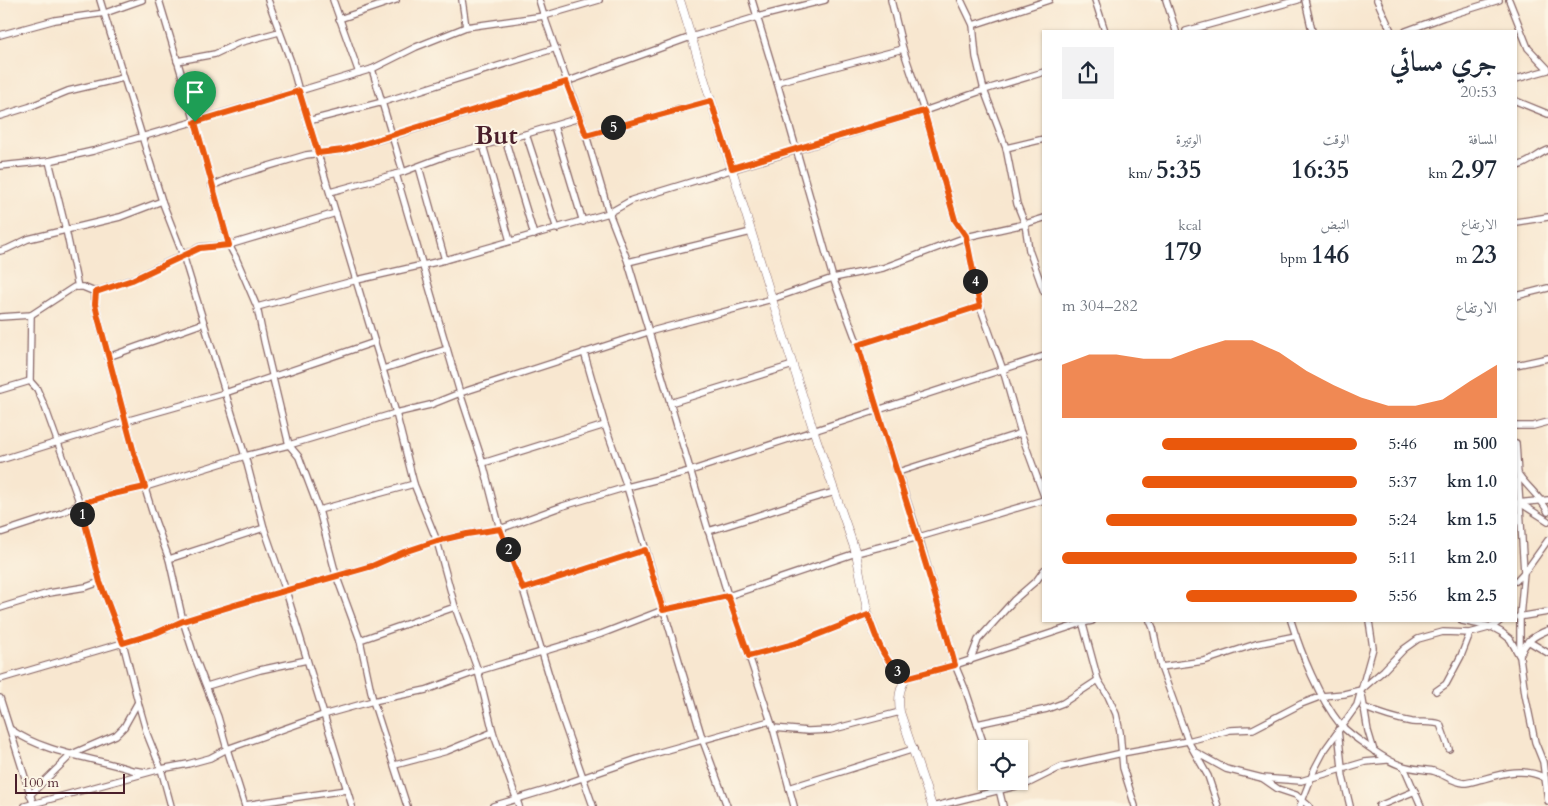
<!DOCTYPE html>
<html lang="ar">
<meta charset="utf-8">
<style>
body{margin:0;font-family:Cardo,Amiri,serif;background:#f2f2f3;color:#1f2937;direction:rtl;height:100vh;display:flex;flex-direction:column;font-size:19px;white-space:nowrap}
*{box-sizing:border-box;margin:0}
p{font-size:16px;color:#747a83}
.icon{flex:none;width:28px;height:28px;fill:none;stroke:currentColor;stroke-width:2;stroke-linecap:round;stroke-linejoin:round}
.map{position:relative;flex:1;overflow:hidden;direction:ltr}
.sheet{position:absolute;left:1042px;top:30px;width:475px;height:592px;display:flex;flex-direction:column;background:#fff;border-radius:0px;box-shadow:0 1px 4px #0004;direction:rtl}
.sheet>*{flex:none}
.fabs{position:absolute;left:978px;top:740px;display:grid;gap:10px}
.fabs a{display:grid;place-items:center;width:50px;height:50px;border-radius:0px;background:#fff;box-shadow:0 1px 4px #0004;font-size:25px}
.scale{position:absolute;left:15px;bottom:12px;width:110px;box-sizing:border-box;padding-left:5px;border:2px solid #4a1f2b;border-top:0;font-size:14px;line-height:18px;white-space:nowrap;color:#4a1f2b;-webkit-text-stroke:4px #fcf5e5;paint-order:stroke}
.pin{position:absolute;display:grid;place-items:center;width:42px;height:42px;color:#fff;margin:-51px -21px;border-radius:50% 50% 50% 0;rotate:-45deg;box-shadow:0 0 5px #0007}
.pin .icon{rotate:45deg}
.km{position:absolute;width:25px;height:25px;margin:-12px;border-radius:50%;background:#222;color:#fff;font-size:14px;line-height:25px;text-align:center}
.round{display:grid;place-items:center;flex:none;width:52px;height:52px;border-radius:0px;background:#f2f2f3}
.head{display:flex;align-items:center;justify-content:space-between;height:85px;padding:0 20px}
h1{font-size:28px;font-weight:700;line-height:38px}
.metrics{display:grid;grid-template-columns:repeat(3,1fr);gap:8px;height:85px;padding:5px 20px}
.metrics div{display:grid;align-content:center}
.metrics b{font-size:25px;font-weight:700}
.metrics small{font-size:14px;font-weight:400}
.metrics p{font-size:14px}
.chart{height:140px;padding:10px 20px}
.chart p{display:flex;justify-content:space-between}
.chart svg{width:100%;height:90px;margin-top:5px;fill:#ea580c;opacity:.7}
ul{padding:0 20px;list-style:none;font-size:16px}
li{display:grid;grid-template-columns:80px 60px 1fr;align-items:center;height:38px}
li i{height:12px;border-radius:6px;background:#ea580c}
.map>svg:first-child{display:block}
.lines{fill:none;stroke-linecap:round;stroke-linejoin:round}
.minor-casing{stroke:#876565;stroke-width:8}
.tertiary-casing{stroke:#876565;stroke-width:9}
.minor{stroke:#fff;stroke-width:5.5}
.tertiary{stroke:#fff;stroke-width:8}
.route-casing{stroke:#fff;stroke-width:10}
.route{stroke:#ea580c;stroke-width:6}
.labels{text-anchor:middle;dominant-baseline:central;stroke-width:4;stroke-linejoin:round;paint-order:stroke}
.town-label{font-size:26px;font-weight:bold;fill:#4a1f2b;stroke:#fcf5e5}
</style>
<div class="map">
<svg width="1548" height="806" viewBox="0 0 1548 806">
<rect width="100%" height="100%" fill="#fcf5e5"/>
<filter id="ink" filterUnits="userSpaceOnUse"><feTurbulence type="fractalNoise" baseFrequency=".02" numOctaves="2"/><feDisplacementMap in="SourceGraphic" scale="10" xChannelSelector="R" yChannelSelector="G"/><feConvolveMatrix kernelMatrix="1 2 1 2 8 2 1 2 1" color-interpolation-filters="sRGB"/></filter>
<filter id="wash" filterUnits="userSpaceOnUse"><feTurbulence type="fractalNoise" baseFrequency=".0096" numOctaves="4" result="noise"/><feDisplacementMap in="SourceGraphic" scale="20" xChannelSelector="R" yChannelSelector="G"/><feGaussianBlur stdDeviation="1.12" result="paint"/><feColorMatrix in="noise" values="0 0 0 0 0 0 0 0 0 0 0 0 0 0 0 0 0 1.4 0 .05"/><feComposite in="paint" operator="in"/></filter>
<g filter="url(#wash)">
<rect width="100%" height="100%" fill="#f8e7d0"/>
</g>
<g filter="url(#ink)">
<g class="lines">
<defs>
<g id="minor">
<path d="M100,0L162,201L183,255L245,456L264,528L286,591L352,806"/>
<path d="M159,0L184,83L229,245L236,258L257,307L264,341L289,445L299,457L319,510L336,575L360,640L373,701L407,806"/>
<path d="M333,0L359,73"/>
<path d="M462,0L466,27"/>
<path d="M539,0L544,16L466,27L416,47L372,69L299,91L396,413L430,405L460,393L648,332L772,299L833,278L883,268L966,237L1025,224L1044,218"/>
<path d="M599,0L544,16L586,135L609,213L632,200L924,111L984,90L1044,72"/>
<path d="M752,0L777,82L833,278L858,345L877,410L919,537L955,665L966,691L986,751"/>
<path d="M891,0L903,49L924,111L955,220L966,237L980,306L1003,370L1021,433L1044,496"/>
<path d="M961,0L973,25L976,57L984,90L1006,148L1017,204L1025,224L1029,250L1044,292"/>
<path d="M1095,0L1105,31"/>
<path d="M1166,0L1176,31"/>
<path d="M1305,0L1312,31"/>
<path d="M1377,0L1391,31"/>
<path d="M1509,0L1528,48L1548,69"/>
<path d="M339,19L396,0"/>
<path d="M973,25L1049,0"/>
<path d="M1186,31L1298,0"/>
<path d="M1406,31L1444,17L1499,0"/>
<path d="M0,35L55,20L105,13L142,0"/>
<path d="M177,61L215,54L238,43L279,32"/>
<path d="M372,69L403,172"/>
<path d="M1516,79L1548,70"/>
<path d="M777,82L903,49"/>
<path d="M1516,101L1548,114"/>
<path d="M0,116L29,107L68,91L123,78"/>
<path d="M308,121L383,102L556,48"/>
<path d="M554,126L583,222"/>
<path d="M526,134L557,229"/>
<path d="M586,135L711,101"/>
<path d="M505,139L534,235"/>
<path d="M483,145L510,241"/>
<path d="M1006,148L1044,139"/>
<path d="M49,161L66,230L78,287"/>
<path d="M0,166L49,161L93,151L299,91L291,62L268,0"/>
<path d="M1516,166C1528,165 1537,154 1548,150"/>
<path d="M419,167L445,260"/>
<path d="M396,174L460,393L483,463L500,529L523,589L561,715L593,806"/>
<path d="M212,186L232,177L306,155L343,150L392,136L566,82L691,37L757,17L825,0"/>
<path d="M330,192L403,172L448,155L526,134L579,118"/>
<path d="M1516,222L1548,217"/>
<path d="M0,251L7,249L28,239L120,217L162,201"/>
<path d="M628,262L751,232"/>
<path d="M95,292V304L98,317L134,453L155,521L169,559L183,621L194,655L218,717L227,749L245,806"/>
<path d="M1516,296L1548,288"/>
<path d="M257,307L357,280L445,260L609,213L628,262L728,596L749,656L773,728L794,806"/>
<path d="M31,315L30,381L37,389L45,407L80,504L100,582L123,643L138,702L147,734L161,769L171,806"/>
<path d="M0,317L31,315L74,287H83L95,292L133,279L200,247L229,245L336,213"/>
<path d="M858,345L980,306"/>
<path d="M584,352L605,425L627,487L703,741L727,806"/>
<path d="M108,357L204,323"/>
<path d="M1516,365L1548,358"/>
<path d="M383,369L447,349"/>
<path d="M0,390L30,381"/>
<path d="M670,403L793,365"/>
<path d="M1516,426H1533L1548,422"/>
<path d="M1516,443L1524,572L1520,617V655"/>
<path d="M0,460L126,421L225,393L375,342"/>
<path d="M483,463L605,425"/>
<path d="M898,472L1021,433"/>
<path d="M1519,475C1528,488 1541,497 1548,512"/>
<path d="M1516,503L1548,500"/>
<path d="M1520,503L1548,521"/>
<path d="M319,510L414,484"/>
<path d="M708,531C751,519 792,503 835,492"/>
<path d="M0,533L61,513L80,504L113,494L145,487L245,456L289,445L396,413L414,484L437,541L455,607L478,671L493,732L519,806"/>
<path d="M169,559L264,528"/>
<path d="M1516,581L1528,568L1548,540"/>
<path d="M523,589L645,550"/>
<path d="M0,608L49,593L86,587L100,582"/>
<path d="M1518,617L1548,612"/>
<path d="M1082,621L1098,680L1108,696L1116,714L1120,732L1123,768L1135,806"/>
<path d="M1150,621L1153,628L1161,667L1188,741L1208,776L1218,806"/>
<path d="M1291,621C1301,653 1319,698 1340,724C1348,733 1360,741 1370,748C1380,755 1391,763 1403,766C1412,769 1423,769 1433,771C1444,774 1452,782 1464,783C1470,783 1477,780 1483,779C1503,773 1526,767 1545,778"/>
<path d="M1462,621L1492,627L1501,632L1510,639L1520,657L1525,694L1535,742L1543,762L1548,801"/>
<path d="M360,640L455,607"/>
<path d="M1528,641L1548,653"/>
<path d="M1521,653C1526,640 1536,635 1548,630"/>
<path d="M749,656L794,644L868,615"/>
<path d="M970,661L978,640L1014,600L1037,580L1044,570"/>
<path d="M1161,667L1204,661L1256,644L1296,636"/>
<path d="M906,678L955,665L1082,623L1092,621"/>
<path d="M0,679L123,643L156,633L183,621L235,605L372,566L404,552L437,541L467,534L500,529L563,506L627,487L690,471L1044,356"/>
<path d="M207,686L260,670L307,660"/>
<path d="M1436,691L1446,684L1461,656L1470,633"/>
<path d="M1362,695L1368,731L1374,751"/>
<path d="M0,698L34,806"/>
<path d="M1363,707C1380,714 1395,719 1412,722C1422,723 1430,721 1440,724L1449,749"/>
<path d="M977,724L1047,709L1063,703L1098,680"/>
<path d="M773,728L808,731L830,730L900,712"/>
<path d="M10,729C46,754 92,757 132,770L146,772"/>
<path d="M1338,730L1343,777L1350,806"/>
<path d="M1195,752L1226,769L1262,778L1278,789L1296,795L1309,806"/>
<path d="M395,765L447,751L493,732"/>
<path d="M1404,767L1421,806"/>
<path d="M1262,778L1301,781L1365,762L1387,760"/>
<path d="M997,781L1003,806"/>
<path d="M789,788L914,749"/>
<path d="M30,795L72,754L116,735L124,727L138,702"/>
<path d="M245,805L346,790"/>
<path d="M25,806L161,769L188,764L210,758L227,749L323,715L373,701L426,690L478,671L601,634L663,610L728,596L856,553L919,537L1044,500"/>
<path d="M493,806L553,788L646,756L770,721"/>
<path d="M936,806L1029,783L1061,767L1122,753L1188,741L1230,730L1253,729L1301,704L1322,696L1344,694L1361,690L1384,670L1404,649L1418,639L1443,632L1470,633L1492,627L1500,621"/>
<path d="M1300,806L1315,768L1324,751L1357,705L1373,648L1369,621"/>
<path d="M1379,806L1415,791"/>
</g>
<path id="tertiary" d="M680,0L772,299L814,432L856,553L868,615L880,647L890,664L906,678C899,690 898,698 900,712L932,806"/>
</defs>
<use href="#minor" class="minor-casing"/>
<use href="#tertiary" class="tertiary-casing"/>
<use href="#minor" class="minor"/>
<use href="#tertiary" class="tertiary"/>
</g>
</g>
<g class="lines" filter="url(#ink)">
<defs>
<path id="route" d="M566,82L586,135L711,101L732,168L924,111L955,220L966,236L980,306L858,345C889,452 926,557 955,665L906,678C882,660 878,642 868,615L794,644L749,656L728,596L663,610L645,550L523,589L500,529L467,534L437,541L404,552L372,566L235,605L183,621L156,633L123,643L100,582L80,504L113,494L145,487L134,453L98,317L95,304L96,292L132,280L200,248L229,245L195,122L299,91L318,153L343,150Z"/>
</defs>
<use href="#route" class="route-casing"/>
<use href="#route" class="route"/>
</g>
<g class="labels">
<g class="town-label">
<text x="496" y="135">But</text>
</g>
</g>
</svg>
<div class="fabs">
<a><svg class="icon" aria-label="locate" viewBox="0 0 24 24"><circle cx="12" cy="12" r="6"/><path d="M12 2v4M12 18v4M2 12h4M18 12h4"/></svg></a>
</div>
<div class="scale">100 m</div>
<div class="pin" style="left:195px;top:122px;background:#1e9e55"><svg class="icon" aria-label="arrive" viewBox="0 0 24 24"><path d="M6 21V4h12l-3 4 3 4H6"/></svg></div>
<b class="km" style="left:82px;top:514px">1</b>
<b class="km" style="left:508px;top:549px">2</b>
<b class="km" style="left:897px;top:671px">3</b>
<b class="km" style="left:975px;top:281px">4</b>
<b class="km" style="left:613px;top:127px">5</b>
<section class="sheet">
<div class="head"><div><h1>جري مسائي</h1><p>20:53</p></div><a class="round"><svg class="icon" aria-label="share" viewBox="0 0 24 24"><path d="M12 15V3M7 8l5-5 5 5M5 13v7h14v-7"/></svg></a></div>
<div class="metrics">
<div><p>المسافة</p><b>2.97<small> km</small></b></div>
<div><p>الوقت</p><b>16:35</b></div>
<div><p>الوتيرة</p><b>5:35<small> /km</small></b></div>
</div>
<div class="metrics">
<div><p>الارتفاع</p><b>23<small> m</small></b></div>
<div><p>النبض</p><b>146<small> bpm</small></b></div>
<div><p>kcal</p><b>179</b></div>
</div>
<div class="chart"><p><span>الارتفاع</span>282–304 m</p>
<svg viewBox="0 0 160 44" preserveAspectRatio="none"><path d="M0 44V18L10 13L20 13L30 15L40 15L50 10L60 6L70 6L80 12L90 21L100 28L110 34L120 38L130 38L140 35L150 26L160 18V44z"/></svg>
</div>
<ul>
<li><b>500 m</b>5:46<i style="width:66%"></i></li>
<li><b>1.0 km</b>5:37<i style="width:73%"></i></li>
<li><b>1.5 km</b>5:24<i style="width:85%"></i></li>
<li><b>2.0 km</b>5:11<i style="width:100%"></i></li>
<li><b>2.5 km</b>5:56<i style="width:58%"></i></li>
</ul>
</section>
</div>
